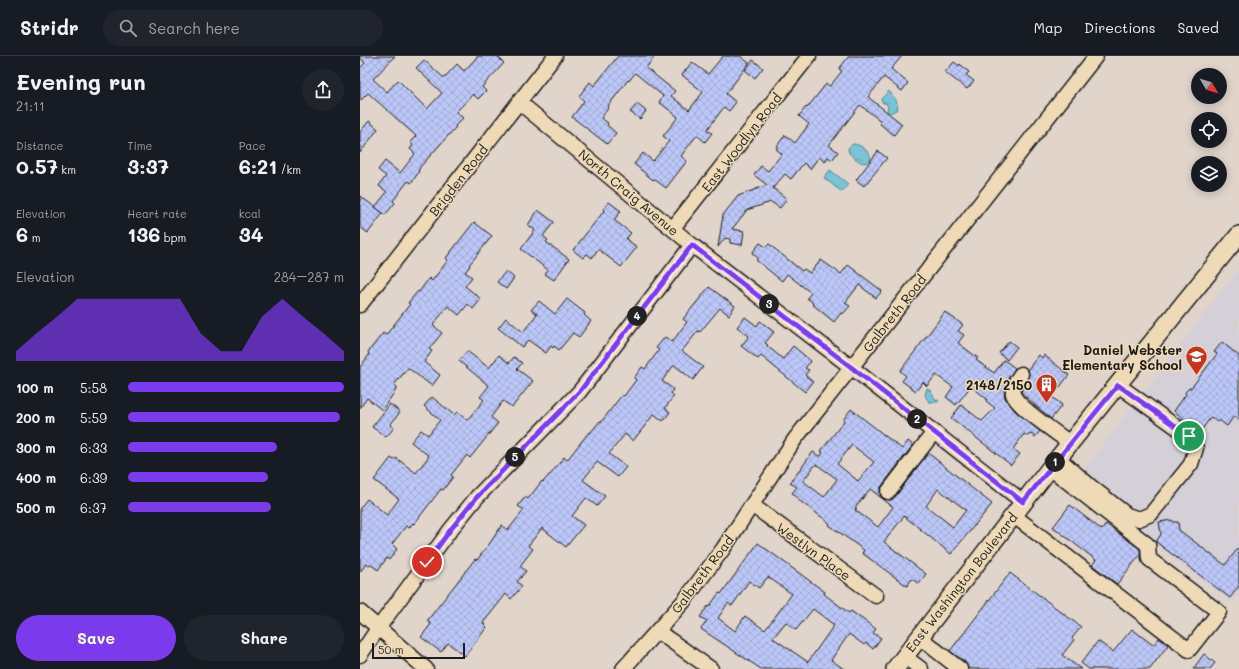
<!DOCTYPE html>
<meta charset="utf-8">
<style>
body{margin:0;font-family:Mali,sans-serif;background:#20242c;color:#f1f3f6;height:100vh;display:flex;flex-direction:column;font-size:15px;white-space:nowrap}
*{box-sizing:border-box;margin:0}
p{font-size:13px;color:#9ea1a6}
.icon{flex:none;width:22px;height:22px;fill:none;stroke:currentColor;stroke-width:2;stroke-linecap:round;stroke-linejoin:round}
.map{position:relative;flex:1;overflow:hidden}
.drawer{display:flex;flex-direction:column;background:#171b24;width:360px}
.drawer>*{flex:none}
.needle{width:26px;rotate:128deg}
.controls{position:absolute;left:831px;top:12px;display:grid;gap:8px}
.controls a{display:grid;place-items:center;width:36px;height:36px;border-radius:50%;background:#171b24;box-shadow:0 2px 10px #0003;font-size:20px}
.scale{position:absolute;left:12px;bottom:10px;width:93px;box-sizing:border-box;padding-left:4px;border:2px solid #1c1c1c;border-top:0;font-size:11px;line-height:14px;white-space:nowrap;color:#1c1c1c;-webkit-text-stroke:3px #efdab8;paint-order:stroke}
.pin{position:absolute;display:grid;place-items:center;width:34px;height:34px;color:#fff;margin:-17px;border:2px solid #fff;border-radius:50%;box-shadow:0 1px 4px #0007}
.km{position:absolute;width:20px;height:20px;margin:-10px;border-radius:50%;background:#222;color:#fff;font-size:11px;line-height:20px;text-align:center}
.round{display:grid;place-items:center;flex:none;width:42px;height:42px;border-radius:21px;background:#20242c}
.head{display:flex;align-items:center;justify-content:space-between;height:68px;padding:0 16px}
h1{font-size:22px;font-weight:700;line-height:30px}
.metrics{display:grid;grid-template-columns:repeat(3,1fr);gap:6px;height:68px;padding:4px 16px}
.metrics div{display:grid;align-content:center}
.metrics b{font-size:20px;font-weight:700}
.metrics small{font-size:11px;font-weight:400}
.metrics p{font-size:11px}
.chart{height:112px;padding:8px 16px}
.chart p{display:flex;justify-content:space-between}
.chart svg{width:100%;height:72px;margin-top:4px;fill:#7c3aed;opacity:.7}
.primary-button{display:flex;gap:8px;margin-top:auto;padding:8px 16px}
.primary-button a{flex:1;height:46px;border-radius:24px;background:#7c3aed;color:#fff;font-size:16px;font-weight:700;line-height:46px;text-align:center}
.primary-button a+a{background:#20242c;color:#f1f3f6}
ul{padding:0 16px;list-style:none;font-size:13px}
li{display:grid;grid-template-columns:64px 48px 1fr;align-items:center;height:30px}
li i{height:10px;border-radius:5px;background:#7c3aed}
header{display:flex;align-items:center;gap:24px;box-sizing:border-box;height:56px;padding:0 20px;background:#171b24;border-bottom:1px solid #363941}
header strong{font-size:19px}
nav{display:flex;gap:22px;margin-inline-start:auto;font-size:14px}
.search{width:280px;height:36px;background:#20242c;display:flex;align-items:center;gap:10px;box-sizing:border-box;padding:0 14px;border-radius:22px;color:#9ea1a6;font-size:15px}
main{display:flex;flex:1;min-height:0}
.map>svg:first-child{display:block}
.built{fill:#d5d0d8}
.water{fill:url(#water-ripples);stroke:#54818c}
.building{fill:url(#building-cross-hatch);stroke:#1c1c1c;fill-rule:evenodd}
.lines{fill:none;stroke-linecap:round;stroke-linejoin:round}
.minor-casing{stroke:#1c1c1c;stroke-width:17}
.major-casing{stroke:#1c1c1c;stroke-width:20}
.minor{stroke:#efdab8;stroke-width:14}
.major{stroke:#efdab8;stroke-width:17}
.route-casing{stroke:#fff;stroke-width:8}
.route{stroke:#7c3aed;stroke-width:5}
.labels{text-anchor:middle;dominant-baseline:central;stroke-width:3;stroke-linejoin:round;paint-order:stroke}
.street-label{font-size:13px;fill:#1c1c1c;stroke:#efdab8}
.poi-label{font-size:13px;font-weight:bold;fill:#1c1c1c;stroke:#efdab8;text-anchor:end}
</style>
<header>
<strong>Stridr</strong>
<div class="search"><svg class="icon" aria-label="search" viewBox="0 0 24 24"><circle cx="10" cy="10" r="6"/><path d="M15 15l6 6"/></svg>Search here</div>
<nav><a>Map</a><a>Directions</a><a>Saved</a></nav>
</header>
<main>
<section class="drawer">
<div class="head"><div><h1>Evening run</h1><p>21:11</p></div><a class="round"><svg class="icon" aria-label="share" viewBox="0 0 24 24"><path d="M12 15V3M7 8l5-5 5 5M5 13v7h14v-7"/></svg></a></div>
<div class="metrics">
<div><p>Distance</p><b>0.57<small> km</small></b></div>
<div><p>Time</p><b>3:37</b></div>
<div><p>Pace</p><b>6:21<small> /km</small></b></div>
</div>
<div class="metrics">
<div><p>Elevation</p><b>6<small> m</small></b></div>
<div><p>Heart rate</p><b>136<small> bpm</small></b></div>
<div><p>kcal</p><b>34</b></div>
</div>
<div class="chart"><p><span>Elevation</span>284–287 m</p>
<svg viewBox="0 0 160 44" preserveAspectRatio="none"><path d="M0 44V38L10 27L20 17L30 6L40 6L50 6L60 6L70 6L80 6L90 27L100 38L110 38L120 17L130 6L140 17L150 27L160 38V44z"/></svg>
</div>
<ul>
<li><b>100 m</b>5:58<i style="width:100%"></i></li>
<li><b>200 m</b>5:59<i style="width:98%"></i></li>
<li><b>300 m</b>6:33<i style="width:69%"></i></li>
<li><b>400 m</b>6:39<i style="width:65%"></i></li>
<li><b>500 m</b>6:37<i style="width:66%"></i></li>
</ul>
<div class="primary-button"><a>Save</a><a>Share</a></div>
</section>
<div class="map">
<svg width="879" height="613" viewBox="0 0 879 613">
<defs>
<pattern id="water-ripples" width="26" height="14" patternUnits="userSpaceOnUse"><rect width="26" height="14" fill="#79c5d7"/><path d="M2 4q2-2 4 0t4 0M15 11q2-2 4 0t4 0" fill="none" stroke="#68a9b8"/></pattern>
<pattern id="building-cross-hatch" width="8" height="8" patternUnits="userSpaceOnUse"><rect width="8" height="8" fill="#bcc7f8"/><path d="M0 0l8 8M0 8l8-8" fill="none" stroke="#a1aad4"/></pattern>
</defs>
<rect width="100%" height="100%" fill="#e0d4cb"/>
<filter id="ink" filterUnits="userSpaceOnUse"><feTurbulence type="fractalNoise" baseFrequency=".025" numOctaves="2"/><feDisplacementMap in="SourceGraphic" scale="8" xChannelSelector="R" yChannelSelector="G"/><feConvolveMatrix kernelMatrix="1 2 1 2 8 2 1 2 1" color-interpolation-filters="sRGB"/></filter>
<g filter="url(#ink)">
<path class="built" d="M879,213V537L872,547L713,427Z"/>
<g class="water">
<path d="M529,35L536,44L538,53L530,57L527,55L528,51L526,47H523L521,43Z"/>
<path d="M493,88C500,88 509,95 511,102C505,113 496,103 489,97L488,92Z"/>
<path d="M470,114L488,128L482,136L464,122Z"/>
<path d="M567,332L571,335L575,343L578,344V346H569L565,339Z"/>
</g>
<g class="building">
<path d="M0,0H35L13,23L27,36L38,24L67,53L82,37L56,12L64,4L84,22L97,8L104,15L118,0H137L144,7L122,31L126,35L118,43L113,38L96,56L103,62L95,70L96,71L60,111L58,116H59L51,127L48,125L33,145L35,147L25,159L15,151L27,136L19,130L26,120L18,114L25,105L40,117L55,98L50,93L53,89L50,86L56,80L8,37L0,45V12L5,7L0,2Z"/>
<path d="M258,0H295L286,12L315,35L311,40L329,54L343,36L322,19L332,6L348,18L363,0H380L389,7L366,38L376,46L369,55L364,51L347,74L352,77L345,86L337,79L321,100L327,105L306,132L294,123L293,124L274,108L283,97L293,105L309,85L303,80L318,61L299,46L303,40L275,17L269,25L268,24L248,50L249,51L241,62L248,67L247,69L256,77L247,88L212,61L224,45L219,40L230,26L234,30Z"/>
<path d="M489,0H542L531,13L548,27L542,35L524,21L508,41L542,68L534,79L520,68L522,66L500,49L469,89L478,96L472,104L468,101L465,106L459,101L450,113L444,107L431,123L425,118L413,132L427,143L420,152L411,146L387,154L372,173L384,175L382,189L370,187V183L365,182L358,191L363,159L378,140L407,129L394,119L401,110L408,115L422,98L416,93L418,91L417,90L425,79L435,87L449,68L439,60L446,51L447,52L466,28L470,30L482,15L479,13Z"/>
<path d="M393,4L403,12L395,22L385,14Z"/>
<path d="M594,6L599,10L600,8L609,16L606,19L614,25L607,33L585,16Z"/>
<path d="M277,48L286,55L280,63L270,56Z"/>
<path d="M9,65L18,73L0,97V76Z"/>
<path d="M518,95L527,102L504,130L496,124Z"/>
<path d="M0,140L23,157L8,177L0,171Z"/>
<path d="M249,146L261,155L254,164L271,177L266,183L277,191L261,211L238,193L232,202L227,198L223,202L213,194L244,155L243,154Z"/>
<path d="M178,154L194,166L183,180L188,184L186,186L209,203L194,224L185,218L188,214L161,193L175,174L168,169Z"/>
<path d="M114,166L132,180L109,209L110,210L105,216L112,221L105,230L121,243L113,253L108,248L99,259L88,250L73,269L82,277L69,293L72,295L64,306L80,319L72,330L48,312L34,329L37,331L35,334H36L22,354L7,342L0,352V311L9,299L8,296L23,277L26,279L50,248L48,247L58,235L59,236L69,222L72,225L88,204L86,202Z"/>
<path d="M400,187L406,191L409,188L442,215L444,213L450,217L461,204L481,218L488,209L522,235L516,242L499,229L485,247L490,250L483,258L481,257L474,266L452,248L453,247L447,242L451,237L427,218L422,225L396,204L398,202L392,197Z"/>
<path d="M146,215L154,222L146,233L137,226Z"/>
<path d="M349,231L375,250L369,259L360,252L340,276L338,275L322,295L343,311L333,324L314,309L302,325L313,333L311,337L314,340L305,352L310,356L303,365L294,358L273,385L265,378L249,398L266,411L258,421L237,406L223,424L245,440L237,450L226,442L212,460L224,469L206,491L182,472L168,490L173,493L160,510L166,515L157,526L162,530L151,543L146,538L123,567L127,571L105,600L88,587L81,596L61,581L71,568L67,565L115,503L117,504L130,487L142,469L148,474L164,454L158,450L165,441L168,443L182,425L183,426L189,419H190L204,401L207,404L229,376L230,377L240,365L241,366L262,339L264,340L276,324L274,322L282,311L285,313L299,294L296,292L305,281L312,286L327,266L323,263Z"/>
<path d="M207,243L225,257L224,259L231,265L219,281L213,277L199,294L194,290L193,292L191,290L186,297L168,284L162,291L138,272L146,262L163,276L177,258L171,254L179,245L195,258Z"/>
<path d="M585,256L603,269L598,275L604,279L598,287L618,302L616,304L634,317L644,304L655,312L646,327L644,335L645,342L655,355L680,375L675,381L671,378L667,380L664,378L653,393L660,398L651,409L591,362L601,349L622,365L635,352L626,345L627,343L611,330L596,349L586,341L593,331L576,319L567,330L563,326L556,335L542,325L546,320L540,315Z"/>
<path d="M385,261L397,270L400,265L414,276L405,287L408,289L407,290L423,303L433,290L451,305L445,312L449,314L445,319L453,326L445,336L401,300L398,303L381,290L389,280L377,271Z"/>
<path d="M649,285L657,291L647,304L639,297Z"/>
<path d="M862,286L879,300V364L874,360L867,370L859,364L857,366L851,361L840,376L814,355L826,338L825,336L829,332H831L857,298L854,296Z"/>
<path d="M107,295L129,312L139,299L149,307L154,301L162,307L157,313L173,325L152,351L143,345L131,361L138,367L110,402L107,399L91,419L93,421L83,434L81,433L54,468L53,467L49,472L46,470L32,488L37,493L29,504L27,502L18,514L10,508L9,509L6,508L0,516V452L7,443L27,459L39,443L14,424L31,402L34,404L36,402L56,417L69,400L51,386L61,374L68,379L80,364L64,350L72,341L94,359L97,356L107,364L124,344L120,341L129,330L99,305Z"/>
<path d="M679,299L682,302L684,299L709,319L692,341L702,349L691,363L668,343L661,336L669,319L668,313Z"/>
<path d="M30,348L40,356L30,369L34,372L26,381L12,371Z"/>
<path d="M491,353L542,393L548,385L553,389L521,431L520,435V439L523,443L531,444L535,441L568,397L632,448L591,498L544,460L524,486L566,518L559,528L552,523L547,530L502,497L504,494L469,469L470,468L467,465L437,443L438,442L432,437L437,431L430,427L453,396L460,401L463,396L461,395L484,365L483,364ZM492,389L514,406L498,425L477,408ZM456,408L477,423L464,441L443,425ZM510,433L533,451L518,471L495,454L497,453L495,452ZM578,433L606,454L593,471L566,450Z"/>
<path d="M710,449L742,474L746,468L780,493V499L757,528L732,509L736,504L693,471Z"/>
<path d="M812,464L813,466H818L819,474L865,509L879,491V530L870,542L796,486L801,478L799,466Z"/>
<path d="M398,487L465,536L464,538L489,557L491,555L516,573L513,577L521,582L513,593L506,587L504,589L489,578L471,604L484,613H401L341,573L347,565L340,561L348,550L349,551L359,537L361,538ZM408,521L432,538L405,574L385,560L375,575L358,562L368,547L372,550L389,525L399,532ZM453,553L474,569L448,606L413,582L426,566L436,574Z"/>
<path d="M650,517L721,571L712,582L714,584L702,599L721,613H609L605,606L590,595Z"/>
<path d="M772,573L793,589L799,582L808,589L790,613H729L721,607L738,585L753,596Z"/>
<path d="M844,598L855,607L850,613H833Z"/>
</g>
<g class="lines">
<defs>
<g id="minor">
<path d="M159,46L332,189L491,311L663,446"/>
<path d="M313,172L449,0"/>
<path d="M0,249L195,0"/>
<path d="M661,318C657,324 652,329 653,338C656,350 698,378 710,387"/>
<path d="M698,402L730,430L767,459L779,463L791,458L831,408L836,392L829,380L758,329"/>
<path d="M528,436L574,376"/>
<path d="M392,449L516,540"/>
<path d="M653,459L829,594L859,556L789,503L788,489L690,412"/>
<path d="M0,556L66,613"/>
<path d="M297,575L351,613"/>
<path d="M559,581L600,613"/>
<path d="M0,599L19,571L91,473L117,441L220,335L332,189"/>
<path d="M544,600L561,613"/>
<path d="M263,613L324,545L363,493L435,383L736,0"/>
</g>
<path id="major" d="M535,613L690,412L879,179"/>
</defs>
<use href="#minor" class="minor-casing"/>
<use href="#major" class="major-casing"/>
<use href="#minor" class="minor"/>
<use href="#major" class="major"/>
</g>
</g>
<g class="lines" filter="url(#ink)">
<defs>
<path id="route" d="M67,506L91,473L117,441L220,335L332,189L491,311L663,446L758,329L829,380"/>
</defs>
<use href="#route" class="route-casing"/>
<use href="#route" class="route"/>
</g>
<defs>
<symbol id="school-pin" viewBox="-11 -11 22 30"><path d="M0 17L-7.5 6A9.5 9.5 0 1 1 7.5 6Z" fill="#c8321e" stroke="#efdab8"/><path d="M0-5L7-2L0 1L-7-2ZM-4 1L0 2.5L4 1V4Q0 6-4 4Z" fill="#fff"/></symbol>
<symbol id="building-pin" viewBox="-11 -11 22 30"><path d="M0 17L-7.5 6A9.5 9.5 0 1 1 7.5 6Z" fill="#c8321e" stroke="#efdab8"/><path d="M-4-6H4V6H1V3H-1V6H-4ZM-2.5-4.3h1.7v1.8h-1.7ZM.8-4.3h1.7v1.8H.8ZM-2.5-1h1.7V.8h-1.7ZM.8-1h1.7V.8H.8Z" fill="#fff"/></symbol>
</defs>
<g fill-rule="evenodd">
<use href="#school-pin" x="824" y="288" width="25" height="34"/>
<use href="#building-pin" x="674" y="316" width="25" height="34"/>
</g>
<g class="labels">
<g class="street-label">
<text transform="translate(381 86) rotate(-52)">East Woodlyn Road</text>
<text transform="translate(98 124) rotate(-52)">Brigden Road</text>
<text transform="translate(269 136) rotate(40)">North Craig Avenue</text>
<text transform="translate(534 257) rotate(-52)">Galbreth Road</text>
<text transform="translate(454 495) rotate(36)">Westlyn Place</text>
<text transform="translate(342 518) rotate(-53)">Galbreth Road</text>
<text transform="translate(601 526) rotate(-52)">East Washington Boulevard</text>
</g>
<g class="poi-label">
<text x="822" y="293">Daniel Webster<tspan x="822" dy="15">Elementary School</tspan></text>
<text x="672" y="328">2148/2150</text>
</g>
</g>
</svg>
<div class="controls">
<a><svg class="needle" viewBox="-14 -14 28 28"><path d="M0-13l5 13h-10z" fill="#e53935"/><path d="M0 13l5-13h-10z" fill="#9ea1a6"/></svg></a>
<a><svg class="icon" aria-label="locate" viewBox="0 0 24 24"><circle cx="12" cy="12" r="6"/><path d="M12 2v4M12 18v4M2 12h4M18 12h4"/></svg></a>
<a><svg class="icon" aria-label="layers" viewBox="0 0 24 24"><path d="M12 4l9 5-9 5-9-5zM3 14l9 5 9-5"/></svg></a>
</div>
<div class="scale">50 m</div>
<div class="pin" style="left:829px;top:380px;background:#1e9e55"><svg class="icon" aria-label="arrive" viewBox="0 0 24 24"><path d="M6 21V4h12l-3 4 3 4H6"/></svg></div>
<div class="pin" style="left:67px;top:506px;background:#d93025"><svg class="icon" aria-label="check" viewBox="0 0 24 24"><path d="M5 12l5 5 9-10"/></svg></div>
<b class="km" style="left:695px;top:406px">1</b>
<b class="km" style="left:557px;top:363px">2</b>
<b class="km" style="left:409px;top:248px">3</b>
<b class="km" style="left:277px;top:260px">4</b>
<b class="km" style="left:155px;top:401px">5</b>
</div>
</main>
